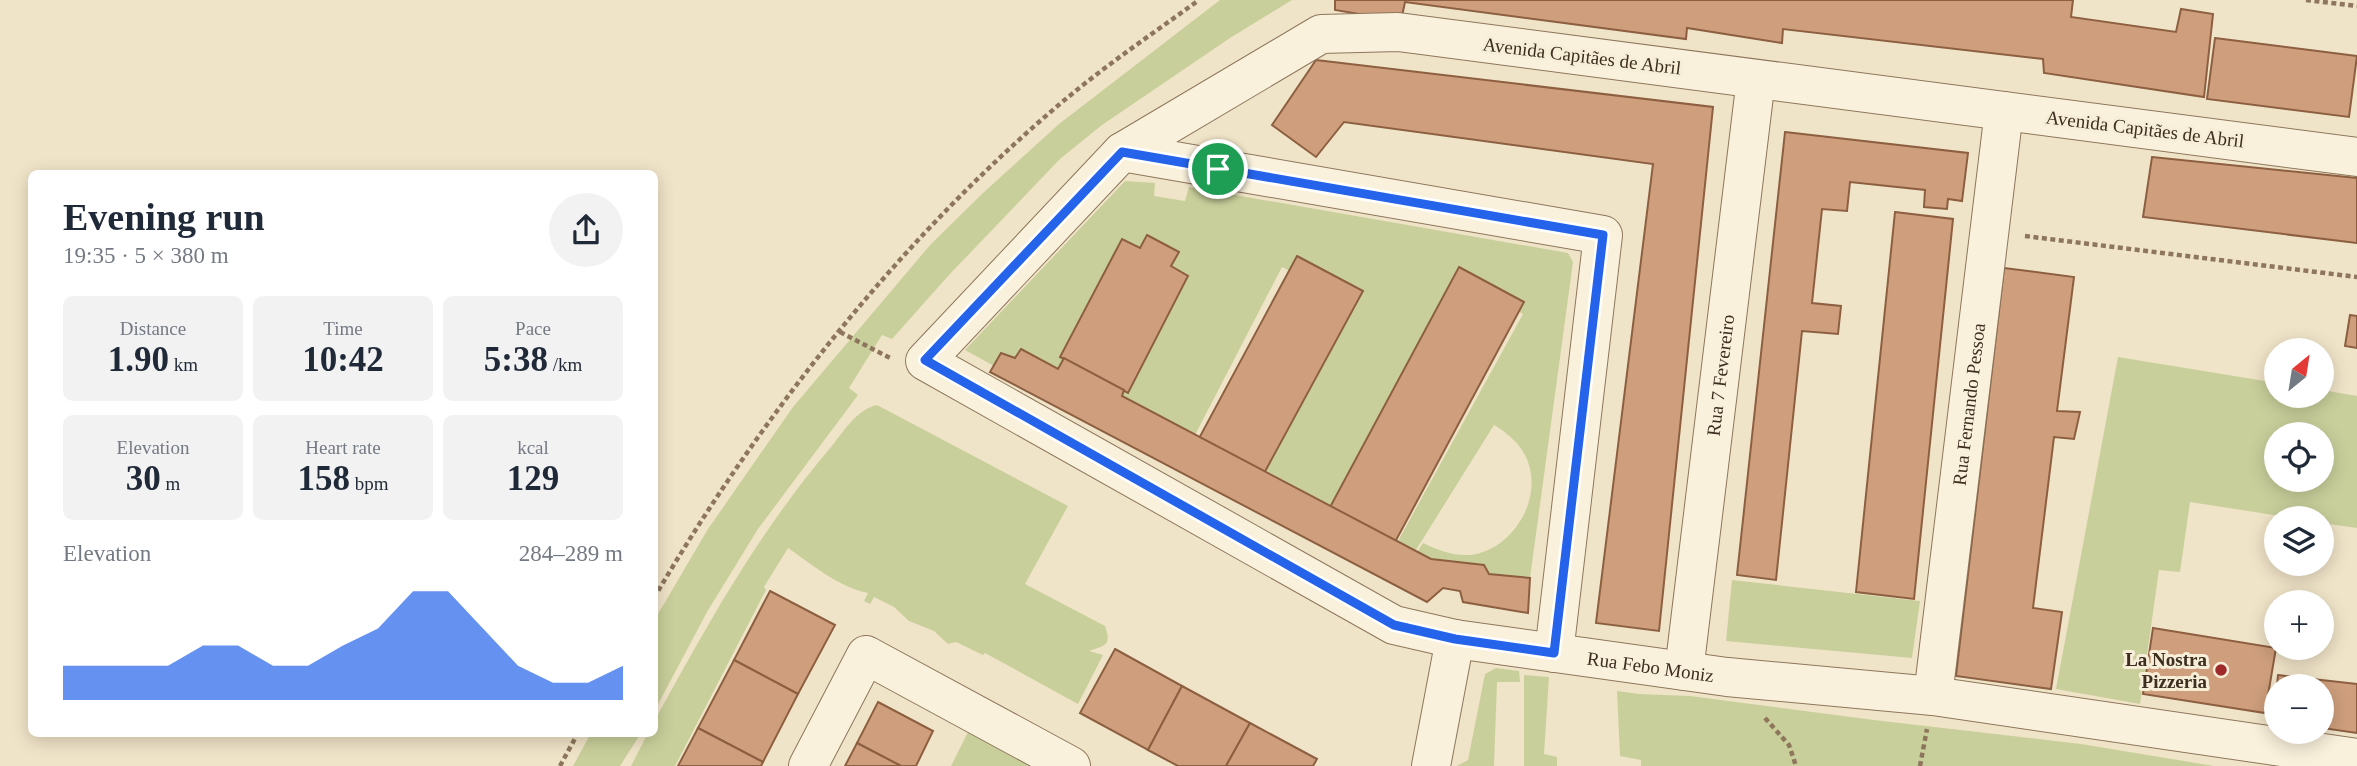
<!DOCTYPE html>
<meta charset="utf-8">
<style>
body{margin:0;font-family:Georgia,serif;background:#f2f2f3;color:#1f2937;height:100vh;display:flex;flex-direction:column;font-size:26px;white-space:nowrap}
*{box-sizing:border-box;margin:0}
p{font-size:23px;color:#747a83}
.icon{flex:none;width:38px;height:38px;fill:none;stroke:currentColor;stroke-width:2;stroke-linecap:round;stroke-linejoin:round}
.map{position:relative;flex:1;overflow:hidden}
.details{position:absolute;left:28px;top:170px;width:630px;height:567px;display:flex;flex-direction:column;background:#fff;border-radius:10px;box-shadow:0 4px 18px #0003}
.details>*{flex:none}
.needle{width:46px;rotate:30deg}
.buttons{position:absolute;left:2264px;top:338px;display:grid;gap:14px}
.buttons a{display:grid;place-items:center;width:70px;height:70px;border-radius:50%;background:#fff;box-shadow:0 4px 18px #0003;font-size:35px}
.pin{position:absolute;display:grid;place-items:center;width:60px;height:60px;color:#fff;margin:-30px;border:4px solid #fff;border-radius:50%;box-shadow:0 2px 7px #0007}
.round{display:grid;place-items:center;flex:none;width:74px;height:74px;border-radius:37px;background:#f2f2f3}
.headline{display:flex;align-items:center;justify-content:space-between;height:119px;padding:0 35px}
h1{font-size:38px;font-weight:700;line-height:52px}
.stats{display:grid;grid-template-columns:repeat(3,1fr);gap:10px;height:119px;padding:7px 35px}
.stats div{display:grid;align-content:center;border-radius:10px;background:#f2f2f3;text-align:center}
.stats b{font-size:35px;font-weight:700}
.stats small{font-size:19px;font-weight:400}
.stats p{font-size:19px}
.chart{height:196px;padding:14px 35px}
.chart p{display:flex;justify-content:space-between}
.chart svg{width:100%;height:126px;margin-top:7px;fill:#2563eb;opacity:.7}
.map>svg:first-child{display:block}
.green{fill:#c9cf9b;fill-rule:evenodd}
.building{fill:#cf9f7d;stroke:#8d5f41;stroke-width:2}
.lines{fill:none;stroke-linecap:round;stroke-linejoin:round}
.minor-casing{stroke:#8d765c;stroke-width:40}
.path{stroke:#8d765c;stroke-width:4.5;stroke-dasharray:5 3.5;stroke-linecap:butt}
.minor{stroke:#faf1dc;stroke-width:38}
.route-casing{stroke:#fff;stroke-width:14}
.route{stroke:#2563eb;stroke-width:9}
.poi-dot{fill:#9e2a2b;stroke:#f7eed8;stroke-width:2.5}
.labels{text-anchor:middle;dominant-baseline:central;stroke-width:6;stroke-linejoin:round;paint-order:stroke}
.street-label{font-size:19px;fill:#3d2e20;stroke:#f7eed8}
.poi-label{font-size:19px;font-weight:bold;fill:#3d2e20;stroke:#f7eed8;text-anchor:end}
</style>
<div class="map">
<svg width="2357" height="766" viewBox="0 0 2357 766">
<rect width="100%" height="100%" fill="#f0e4c8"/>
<g class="green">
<path d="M1220,0H1292L1230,38L1102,125L1060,159L949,275L892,339L882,335L849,388L858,395L758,529L707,612L655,710V619L708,529L793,407L931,244L983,193L1059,124Z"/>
<path d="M1125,181L1155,183L1154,196L1185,201L1189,187L1568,253L1573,262L1530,578L1489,574L1484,565L1431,559L1417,552L1423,543C1438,550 1453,556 1470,555C1514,550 1546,495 1525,455C1518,442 1506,432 1494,425L1416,550L1398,541L1523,314L1504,304L1508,293L1477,276L1331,506L1265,470L1354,306L1282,267L1195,435L1122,396L1124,390L1128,392L1188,276L1171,266L1179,251L1147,235L1140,248L1122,239L1061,357L1063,359L1058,369L1021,349L1015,358L1001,353L994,366L965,350Z"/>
<path d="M2118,357L2277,383V396H2322V390L2357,396V528L2322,523V518H2293L2190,502L2180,572L2159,570L2140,704L2056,689ZM2277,434H2322V480H2277Z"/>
<path d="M877,405L1068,506L1025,584L1105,626C1112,646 1105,645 1089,651L1103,655L1078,704L985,653L983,655L956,642L948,644L934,631L909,621L894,607L874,597L870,604L864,601L868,593C840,588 811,564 788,548L764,587L766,590L675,766H631L648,733H654L655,720C707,625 760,530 831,447C844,431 856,410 877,405Z"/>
<path d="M1732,580L1920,601L1912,658L1726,641Z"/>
<path d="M1496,668L1519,671L1520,682H1497L1494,766H1457L1468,760L1485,674Z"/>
<path d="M1524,675L1549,677L1544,754L1557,757V766H1524Z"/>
<path d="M1617,691L1639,694L1690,696L1874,720L2081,744L2214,766H1641V760L1620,756Z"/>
<path d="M969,730L1035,766H951Z"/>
<path d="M591,733H641L620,766H573Z"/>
</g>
<g class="building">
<path d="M1335,0H2073L2071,17L2176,32L2181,9L2213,14L2204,97L2044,73L2043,59L1783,29L1782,43L1687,28L1686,39L1405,2L1401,21L1335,10Z"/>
<path d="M2215,38L2357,56L2349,117L2207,99Z"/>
<path d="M1316,60L1713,107L1659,631L1596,623L1653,164L1344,122L1316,157L1272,125Z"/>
<path d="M1785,132L1968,153L1962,201L1948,199L1947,209L1924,207L1925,190L1850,182L1847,211L1822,209L1812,303L1841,306L1838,334L1802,331L1776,580L1737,575Z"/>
<path d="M2152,157L2357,178V243L2143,217Z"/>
<path d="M1895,212L1953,219L1914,599L1856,592Z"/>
<path d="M1147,235L1179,252L1171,266L1188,276L1128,393L1060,357L1122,239L1140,248Z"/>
<path d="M1297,256L1363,291L1262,477L1197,442Z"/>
<path d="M1459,267L1524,302L1394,544L1329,509Z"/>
<path d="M2004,268L2074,277L2057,411L2080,412L2074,439L2054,437L2033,608L2062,612L2051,689L1956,676Z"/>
<path d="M2350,315L2357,316V348L2345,346Z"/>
<path d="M1021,349L1058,369L1064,358L1124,390L1122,396L1431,559L1484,565L1489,574L1530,578L1528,613L1463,602L1460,591L1443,588L1427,602L990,372L1001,353L1015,358Z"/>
<path d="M770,591L835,625L798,694L734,660Z"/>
<path d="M2153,628L2276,648L2265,713L2143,694Z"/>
<path d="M1115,649L1182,686L1148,750L1080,713Z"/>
<path d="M734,660L798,694L763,762L698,728Z"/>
<path d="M2278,675L2357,684V733L2322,728V686H2277Z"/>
<path d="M1182,686L1250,723L1226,766H1178L1148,750Z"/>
<path d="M878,702L933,731L916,766H901L857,743Z"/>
<path d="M1250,723L1317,759L1313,766H1226Z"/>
<path d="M698,728L763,762L761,766H678Z"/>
<path d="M857,743L901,766H845Z"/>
</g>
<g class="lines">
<defs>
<g id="minor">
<path d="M1122,152L1603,235L1554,653"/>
<path id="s1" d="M2357,157L1398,32L1321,34L1122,152L925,361L1394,625L1455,639L1727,677L1933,696L2357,758"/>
<path id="s2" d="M1684,671L1756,79"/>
<path id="s3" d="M1933,696L2004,111"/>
<path d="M808,766L866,655L1071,766"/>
<path d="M1431,766L1455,639"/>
</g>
</defs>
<use href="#minor" class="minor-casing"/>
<g class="path">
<path d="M2306,0L2357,6"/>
<path d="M2025,236L2357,277"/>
<path d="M840,332L892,359"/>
<path d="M654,598C761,415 904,234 1067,98C1109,63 1155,32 1199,0"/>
<path d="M1765,718L1789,745L1796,766"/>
<path d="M560,766L578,733"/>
<path d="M1920,766L1927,729"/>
</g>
<use href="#minor" class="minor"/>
</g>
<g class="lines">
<defs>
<path id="route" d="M1122,152L1603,235L1554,653L1455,639L1394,625L925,360Z"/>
</defs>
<use href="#route" class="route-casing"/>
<use href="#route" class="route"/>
</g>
<circle class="poi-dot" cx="2221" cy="670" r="7"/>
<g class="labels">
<g class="street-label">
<text transform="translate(1582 56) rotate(7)">Avenida Capitães de Abril</text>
<text transform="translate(2145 129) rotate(7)">Avenida Capitães de Abril</text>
<text stroke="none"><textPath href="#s2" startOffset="298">Rua 7 Fevereiro</textPath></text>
<text stroke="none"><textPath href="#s3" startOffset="294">Rua Fernando Pessoa</textPath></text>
<text stroke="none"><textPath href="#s1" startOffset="2361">Rua Febo Moniz</textPath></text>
</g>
<g class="poi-label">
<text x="2207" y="659">La Nostra<tspan x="2207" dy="22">Pizzeria</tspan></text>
</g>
</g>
</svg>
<div class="buttons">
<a><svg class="needle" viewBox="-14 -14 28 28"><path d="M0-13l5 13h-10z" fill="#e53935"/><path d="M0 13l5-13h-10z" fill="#747a83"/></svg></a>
<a><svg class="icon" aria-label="locate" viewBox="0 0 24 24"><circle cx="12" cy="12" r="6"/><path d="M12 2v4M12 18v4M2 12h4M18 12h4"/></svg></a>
<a><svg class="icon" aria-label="layers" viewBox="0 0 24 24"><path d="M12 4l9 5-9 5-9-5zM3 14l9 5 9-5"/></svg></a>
<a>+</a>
<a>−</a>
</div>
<div class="pin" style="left:1218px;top:169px;background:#1e9e55"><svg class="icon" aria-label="arrive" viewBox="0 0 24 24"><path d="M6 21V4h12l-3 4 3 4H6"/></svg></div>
<section class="details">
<div class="headline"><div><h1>Evening run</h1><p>19:35 · 5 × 380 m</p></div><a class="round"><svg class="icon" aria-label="share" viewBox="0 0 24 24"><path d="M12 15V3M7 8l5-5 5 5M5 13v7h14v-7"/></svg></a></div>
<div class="stats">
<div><p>Distance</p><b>1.90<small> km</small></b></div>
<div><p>Time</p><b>10:42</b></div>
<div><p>Pace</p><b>5:38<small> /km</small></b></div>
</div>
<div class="stats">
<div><p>Elevation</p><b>30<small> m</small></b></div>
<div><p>Heart rate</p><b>158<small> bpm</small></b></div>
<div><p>kcal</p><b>129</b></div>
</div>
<div class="chart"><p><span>Elevation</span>284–289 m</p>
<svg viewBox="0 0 160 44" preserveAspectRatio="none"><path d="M0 44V32L10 32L20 32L30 32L40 25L50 25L60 32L70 32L80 25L90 19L100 6L110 6L120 19L130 32L140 38L150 38L160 32V44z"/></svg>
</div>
</section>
</div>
